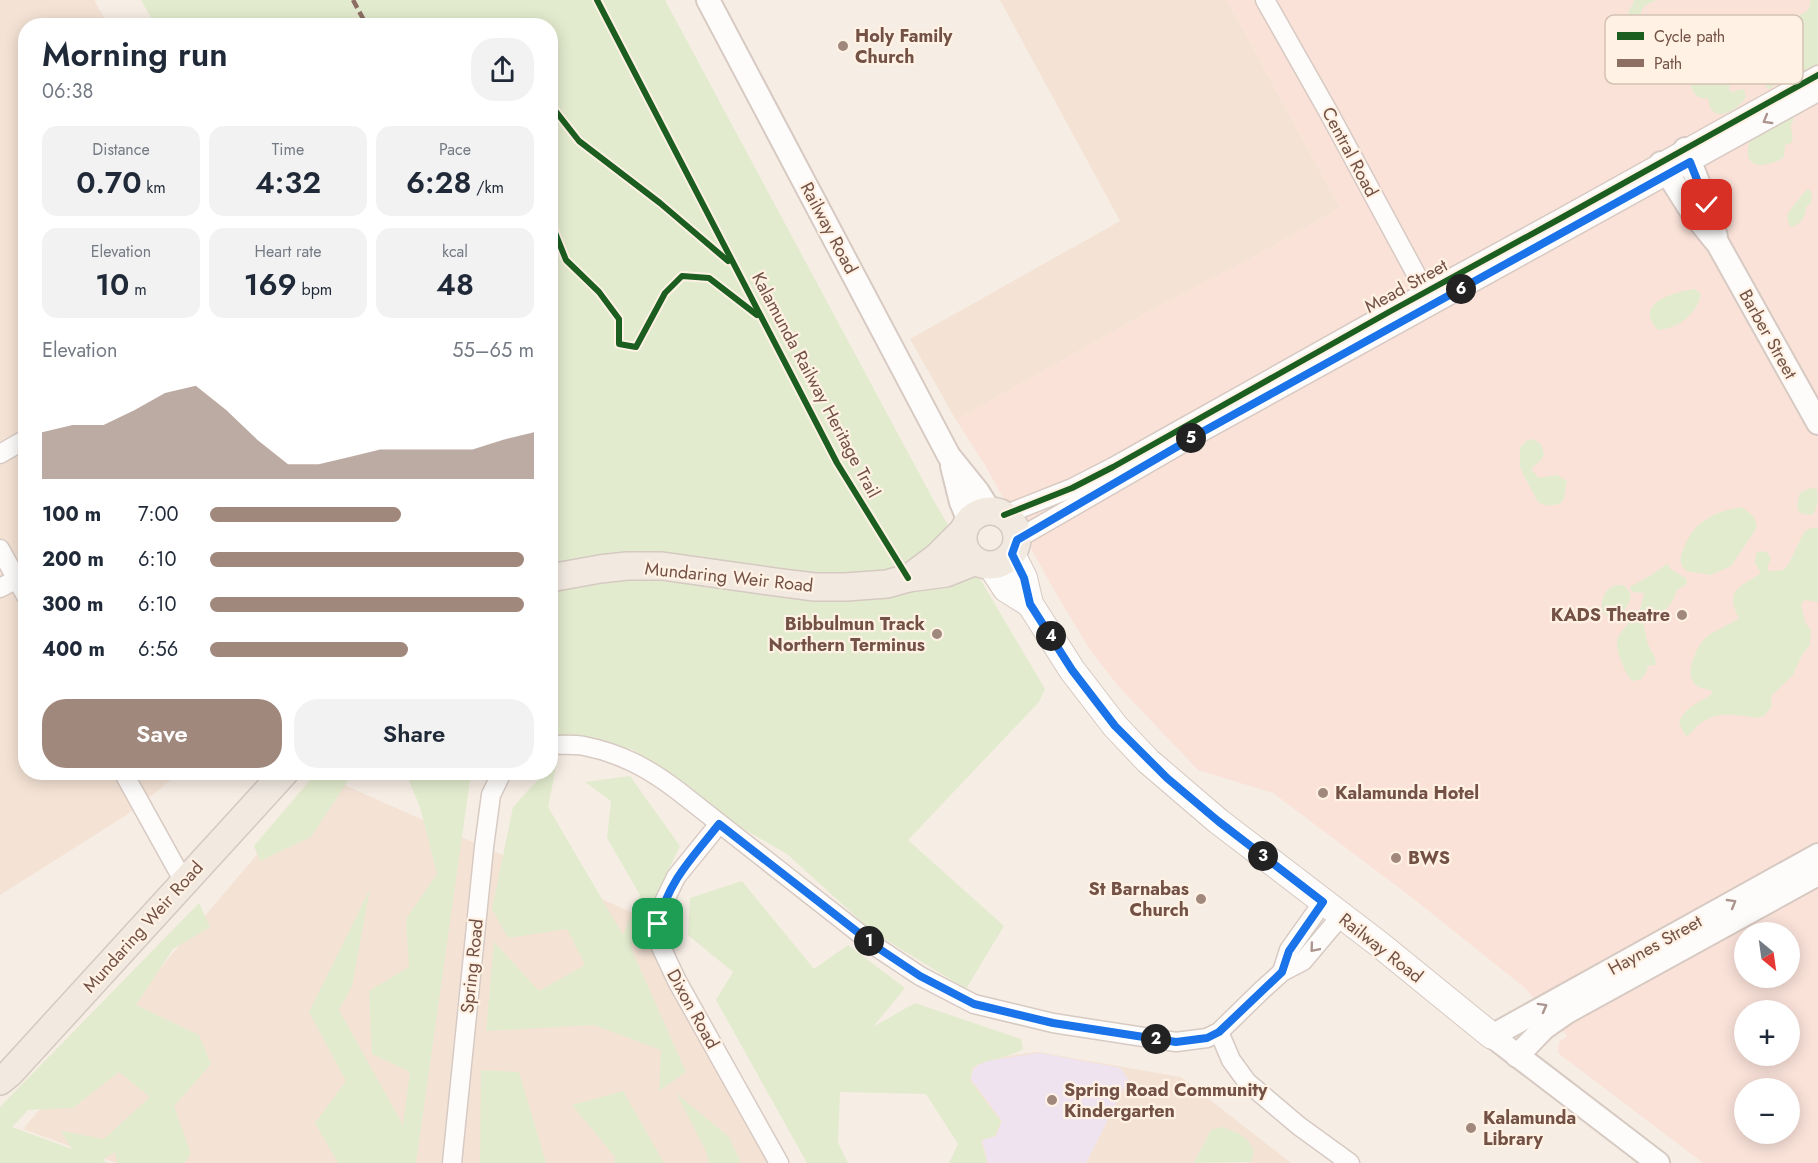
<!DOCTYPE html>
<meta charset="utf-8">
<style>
body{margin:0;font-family:Jost,sans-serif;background:#f2f2f3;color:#1f2937;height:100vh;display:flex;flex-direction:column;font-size:22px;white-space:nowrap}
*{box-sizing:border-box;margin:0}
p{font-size:20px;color:#747a83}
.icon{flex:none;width:33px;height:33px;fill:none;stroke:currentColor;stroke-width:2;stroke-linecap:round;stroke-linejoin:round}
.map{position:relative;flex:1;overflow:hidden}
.side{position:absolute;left:18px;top:18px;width:540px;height:762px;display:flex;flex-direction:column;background:#fff;border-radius:24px;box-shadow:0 3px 15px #0003}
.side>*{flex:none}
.needle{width:39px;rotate:151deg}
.buttons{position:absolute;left:1734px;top:922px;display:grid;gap:12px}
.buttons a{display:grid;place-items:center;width:66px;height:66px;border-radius:50%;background:#fff;box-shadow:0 3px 15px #0003;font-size:30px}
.pin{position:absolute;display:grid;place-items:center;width:51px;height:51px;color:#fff;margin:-26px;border-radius:12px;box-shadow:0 3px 9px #0006}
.km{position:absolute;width:30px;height:30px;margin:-15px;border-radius:50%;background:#222;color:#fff;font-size:16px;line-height:30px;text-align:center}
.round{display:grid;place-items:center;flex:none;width:63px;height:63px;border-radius:24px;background:#f2f2f3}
.overview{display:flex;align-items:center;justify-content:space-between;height:102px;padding:0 24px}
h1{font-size:33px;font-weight:600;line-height:45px}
.metrics{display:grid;grid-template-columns:repeat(3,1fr);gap:9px;height:102px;padding:6px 24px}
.metrics div{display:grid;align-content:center;border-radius:15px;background:#f2f2f3;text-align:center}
.metrics b{font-size:30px;font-weight:600}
.metrics small{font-size:16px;font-weight:400}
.metrics p{font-size:16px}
.chart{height:168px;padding:12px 24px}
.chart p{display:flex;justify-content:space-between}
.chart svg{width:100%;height:108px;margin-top:6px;fill:#a1887d;opacity:.7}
.primary-button{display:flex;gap:12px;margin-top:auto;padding:12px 24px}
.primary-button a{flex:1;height:69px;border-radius:24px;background:#a1887d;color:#fff;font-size:24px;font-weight:600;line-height:69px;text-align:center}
.primary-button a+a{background:#f2f2f3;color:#1f2937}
ul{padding:0 24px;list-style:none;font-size:20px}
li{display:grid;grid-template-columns:96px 72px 1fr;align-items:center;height:45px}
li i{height:15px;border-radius:8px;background:#a1887d}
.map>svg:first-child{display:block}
.residential{fill:#f4e3d5}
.commercial{fill:#fae2d9;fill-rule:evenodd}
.education{fill:#f0e3f0}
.green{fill:#e3ebce;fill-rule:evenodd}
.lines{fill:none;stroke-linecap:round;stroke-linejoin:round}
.minor-casing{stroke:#d7cac3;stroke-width:21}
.tertiary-casing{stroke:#d7cac3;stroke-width:26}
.secondary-casing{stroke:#d6c9c1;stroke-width:28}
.primary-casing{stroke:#d5c9c2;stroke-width:30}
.minor{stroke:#fefcfb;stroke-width:18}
.tertiary{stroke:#fefcfb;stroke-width:22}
.secondary{stroke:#fefcfb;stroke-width:26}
.primary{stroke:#f2eae1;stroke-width:27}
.quiet{stroke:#8d6e63;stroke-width:4.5;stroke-dasharray:9 4.5;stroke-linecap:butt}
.cycleway-casing{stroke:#fff2e4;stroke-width:10}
.cycleway{stroke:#1b5e20;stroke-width:6}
.oneway{stroke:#ab958e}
.route-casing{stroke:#fff;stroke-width:12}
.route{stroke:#1a73e8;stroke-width:8}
.poi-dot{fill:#a1887d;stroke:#fff2e4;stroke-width:2}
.labels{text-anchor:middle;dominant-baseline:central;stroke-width:4.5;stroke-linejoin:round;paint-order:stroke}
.poi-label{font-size:18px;font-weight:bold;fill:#735145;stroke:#fff2e4;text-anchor:start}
.street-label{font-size:18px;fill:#735145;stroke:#fff2e4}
.key{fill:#fff2e4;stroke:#d5c2b4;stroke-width:1.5}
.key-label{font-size:16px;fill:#735145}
</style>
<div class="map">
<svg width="1818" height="1163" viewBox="0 0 1818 1163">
<rect width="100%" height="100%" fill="#f6ede4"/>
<g class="residential">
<path d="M0,0H94L108,25L26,26V772L180,773L125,816L0,895Z"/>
<path d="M1000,0H1227L1340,208L1251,258L1144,314L956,420L910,339L1120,221Z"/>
<path d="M324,776L649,920L779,1163H116L23,1129Z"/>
<path d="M1038,1052L1181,1077L1291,1163H1247L1251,1162L1211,1130L1194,1163H987L981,1140L970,1079L973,1067L985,1061L1013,1055Z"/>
</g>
<path class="commercial" d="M1227,0H1818V1163H1703L1558,1053L1559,1042L1567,1036L1525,988L1410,896L1273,793L1198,770L1119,687L1090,650L1054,590L985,465L956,420L1144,314L1251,258L1340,208ZM1744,933H1790V978H1744ZM1744,1011H1790V1056H1744ZM1744,1089H1790V1134H1744Z"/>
<path class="education" d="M1039,1053L1121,1068L1128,1080L1086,1163H988L982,1140L996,1136L1002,1121L971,1079L974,1068L986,1061Z"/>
<g class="green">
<path d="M141,0H665L934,501L1045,689L1039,702L908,840L1004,926L966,989L873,932L787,854L723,817L632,749L556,746L551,737L550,26L155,25Z"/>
<path d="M1633,0H1657C1648,4 1640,6 1641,17L1638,22L1631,24C1624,16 1630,10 1634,2Z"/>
<path d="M1811,0H1818V65L1812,67L1804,74H1796C1793,81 1786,86 1779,82L1770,89L1767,88C1762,78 1767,50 1775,41C1778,37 1783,35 1788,34L1790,35L1792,21L1808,10Z"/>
<path d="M1717,55H1734L1739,56L1740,66L1732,76L1729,89L1731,92L1744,89L1746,97C1737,112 1710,126 1708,98C1693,101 1687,84 1693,71C1698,63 1708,58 1717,55Z"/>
<path d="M1791,112L1794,118C1793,120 1792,123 1791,125C1790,132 1795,134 1791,143L1785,145L1784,157C1776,163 1753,172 1748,156C1747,152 1749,144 1749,140Z"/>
<path d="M1808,189C1813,192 1812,198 1811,203L1806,207C1806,216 1802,223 1793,227L1790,226C1789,224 1787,219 1787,216C1788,212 1804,192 1808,189Z"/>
<path d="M1695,289L1701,294C1697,314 1678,329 1658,330C1632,303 1674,292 1695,289Z"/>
<path d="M1532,439L1541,444L1544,454L1542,459L1531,469L1539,478L1557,475L1567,481L1564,498L1560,504L1547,506L1538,502L1524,476L1520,467V448L1526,441Z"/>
<path d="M1810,488L1817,489C1818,497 1818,509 1812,515C1794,515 1796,506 1800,493Z"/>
<path d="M1741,507C1750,513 1758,517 1756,529L1731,566L1711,575L1686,571C1677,561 1681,556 1685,545C1696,520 1715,512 1741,507Z"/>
<path d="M1812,528H1818V602L1805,600L1801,604L1805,622L1811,630L1810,645L1802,655L1793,675L1771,696L1772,706L1764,716L1758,718C1737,716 1721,709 1701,723C1695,727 1692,733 1686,737L1679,723C1685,706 1698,704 1712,694L1711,690C1705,689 1697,688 1693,682C1685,670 1698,643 1709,635C1718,629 1729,625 1739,618C1723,590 1742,586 1761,573L1755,563L1756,553L1763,551L1768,553L1771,559L1768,565V571L1783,570L1788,565L1803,534L1806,530Z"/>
<path d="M1667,564H1669V568L1686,578L1687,584L1676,591C1675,602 1661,618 1648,618L1640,610L1644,593L1633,592L1630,589L1631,586L1648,577Z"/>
<path d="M1615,585H1624L1631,594C1629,609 1616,627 1602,612C1601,601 1603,590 1615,585Z"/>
<path d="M1638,616C1645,624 1645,631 1647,641C1649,649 1656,654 1656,665L1648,666C1646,675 1642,681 1632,681C1625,673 1613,647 1618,637C1620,633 1624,629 1627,625C1631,621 1632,618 1638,616Z"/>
<path d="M558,757L548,807L623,935L640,895L607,838L611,801L585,782L630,776L680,846L631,948L686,1072L659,1091L661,1050L594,1025L486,1031L494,942L539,991L585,965L567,929L508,938L492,909L513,807L544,773L550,772L551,766Z"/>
<path d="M317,772L353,773L311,837L260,861L254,846Z"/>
<path d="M468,773H471L416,1163H338L315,1123L346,1081L309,1012L370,889L352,986L339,1010L403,1125L410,1072L372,1054L369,991L409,967L406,919L437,874L420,807L408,778L365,773Z"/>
<path d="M742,881L814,969L848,945L905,988L873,1027L915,1003L1021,1039L1023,1049C1007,1059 990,1058 973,1067L970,1080L1001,1122L995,1136L981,1140L987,1163H949L958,1144L926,1094L840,1092L838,1143L848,1163H807L716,1000L733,972L688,935L690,898Z"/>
<path d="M199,903L210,927L173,949L136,1005L199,1035L211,1064L174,1106L191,1154L184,1163H117L115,1152L102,1160L109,1163H0V1107ZM119,1072L150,1097L104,1139L61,1131L72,1149L12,1127L28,1110L73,1108Z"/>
<path d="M481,1070L519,1072L546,1163H480Z"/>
<path d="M623,1091L664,1163H614L615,1157L572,1105Z"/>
<path d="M676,1093L729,1137L741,1163H709L706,1151Z"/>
<path d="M1222,1127C1238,1133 1247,1135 1254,1151L1251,1162L1194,1163L1211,1130Z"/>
</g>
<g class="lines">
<defs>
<g id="minor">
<path d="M1265,0L1329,113L1430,300"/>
<path d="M0,454L26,439"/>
<path d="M1004,515L1072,488L1113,467L1389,312L1563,217L1818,75"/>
<path d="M1017,539L1204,431L1818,92"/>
<path d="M0,549L26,596"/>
<path d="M0,588L17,579"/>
<path d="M550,745C561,745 573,744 584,746C620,753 648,768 677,790L878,948L920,976L974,1004L1053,1023L1176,1042L1207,1038L1219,1032L1262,990L1282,972L1303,961L1341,916"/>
<path d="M123,772L184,882"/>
<path d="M719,824L676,877L663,904L658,923L661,947L677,981L779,1163"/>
<path d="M1282,972L1289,950L1323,902"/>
<path d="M1219,1032L1231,1060L1247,1082L1299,1126L1350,1163"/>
<path d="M452,1163L484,847L491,795L502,772"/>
</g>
<g id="tertiary">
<path d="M708,0L949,456L978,492L990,511"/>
<path d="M1685,149L1707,205L1716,237"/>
<path d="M1661,163L1692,212L1718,244L1818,423"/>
<path d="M952,466L961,502L969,521"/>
<path d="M1517,1056L1544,1028L1567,1012L1818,874"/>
<path d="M1658,1163L1492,1036L1818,855"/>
</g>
<g id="secondary">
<path d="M1012,554L1024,578L1030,604L1072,670L1115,726L1148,761L1218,821L1379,944L1492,1036"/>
<path d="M991,566L1006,589L1030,604"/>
</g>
<g id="primary">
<circle cx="990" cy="538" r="27"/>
<path d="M550,578L600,569L627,566H662L783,583L815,587H846L887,584L908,578L946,573L976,561"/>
<path d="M909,578L937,557L964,530"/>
<path d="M0,1081L10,1073L285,772"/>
</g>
</defs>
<use href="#minor" class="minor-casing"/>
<use href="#tertiary" class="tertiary-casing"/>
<use href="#secondary" class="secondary-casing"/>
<use href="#primary" class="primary-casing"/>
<use href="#minor" class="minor"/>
<use href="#tertiary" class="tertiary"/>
<use href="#secondary" class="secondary"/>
<use href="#primary" class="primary"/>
<path class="quiet" d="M353,0L367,26"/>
<defs>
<g id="cycleway">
<path d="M597,0L837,463L908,578"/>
<path d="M550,104L579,141L660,203L728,261"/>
<path d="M550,220L566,260L599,292L619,319V344L636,347L665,293L682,276L709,278L757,315"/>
<path d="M1004,515L1072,488L1113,467L1389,312L1563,217L1818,75"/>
</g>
</defs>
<use href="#cycleway" class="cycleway-casing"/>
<use href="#cycleway" class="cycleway"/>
</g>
<defs><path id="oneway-chevron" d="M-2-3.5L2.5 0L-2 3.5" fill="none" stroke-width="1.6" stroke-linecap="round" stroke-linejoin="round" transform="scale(1.5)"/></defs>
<g class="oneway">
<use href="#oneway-chevron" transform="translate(1767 120) rotate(150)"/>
<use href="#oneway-chevron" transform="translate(1732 903) rotate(-30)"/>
<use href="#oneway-chevron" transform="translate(1314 948) rotate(130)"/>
<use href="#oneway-chevron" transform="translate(1543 1007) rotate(-29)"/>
</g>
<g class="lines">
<defs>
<path id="route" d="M658,924C668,881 693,857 719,824L878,948L920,976L974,1004L1053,1023L1176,1042L1207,1038L1219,1032L1282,972L1289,951L1323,902L1218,821L1167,778L1115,726L1072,670L1030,604L1024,578L1012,554L1017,540L1204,431L1690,162L1707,205"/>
</defs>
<use href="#route" class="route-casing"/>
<use href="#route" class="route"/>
</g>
<g class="poi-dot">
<circle cx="843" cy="46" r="6"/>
<circle cx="1682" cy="615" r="6"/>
<circle cx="937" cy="634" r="6"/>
<circle cx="1323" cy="793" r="6"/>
<circle cx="1396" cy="858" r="6"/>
<circle cx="1201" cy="899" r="6"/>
<circle cx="1052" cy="1100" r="6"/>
<circle cx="1471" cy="1128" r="6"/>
</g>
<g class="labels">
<g class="poi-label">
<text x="855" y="36">Holy Family<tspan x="855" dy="21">Church</tspan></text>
<text x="1670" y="615" text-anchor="end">KADS Theatre</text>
<text x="925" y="624" text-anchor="end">Bibbulmun Track<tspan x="925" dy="21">Northern Terminus</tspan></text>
<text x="1335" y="793">Kalamunda Hotel</text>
<text x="1408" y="858">BWS</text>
<text x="1189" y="889" text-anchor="end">St Barnabas<tspan x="1189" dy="21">Church</tspan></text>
<text x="1064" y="1090">Spring Road Community<tspan x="1064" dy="21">Kindergarten</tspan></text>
<text x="1483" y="1118">Kalamunda<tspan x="1483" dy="21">Library</tspan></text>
</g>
<g class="street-label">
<text transform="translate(1350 152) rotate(62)">Central Road</text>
<text transform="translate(829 228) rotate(62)">Railway Road</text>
<text transform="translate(1406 286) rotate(-29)">Mead Street</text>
<text transform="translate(1768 334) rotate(61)">Barber Street</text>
<text transform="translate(816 385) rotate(62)">Kalamunda Railway Heritage Trail</text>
<text transform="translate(729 577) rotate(6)">Mundaring Weir Road</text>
<text transform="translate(143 927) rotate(-48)">Mundaring Weir Road</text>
<text transform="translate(1655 945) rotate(-29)">Haynes Street</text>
<text transform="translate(1381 948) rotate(38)">Railway Road</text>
<text transform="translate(472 966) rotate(-84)">Spring Road</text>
<text transform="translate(693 1009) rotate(61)">Dixon Road</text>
</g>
</g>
<rect x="1605" y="15" width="198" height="69" rx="9" class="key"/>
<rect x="1617" y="32" width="27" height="8" fill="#1b5e20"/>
<rect x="1617" y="59" width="27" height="8" fill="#8d6e63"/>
<g class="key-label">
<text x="1654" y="42">Cycle path</text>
<text x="1654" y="69">Path</text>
</g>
</svg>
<div class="buttons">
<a><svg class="needle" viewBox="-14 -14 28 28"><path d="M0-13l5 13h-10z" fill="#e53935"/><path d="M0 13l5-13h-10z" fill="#747a83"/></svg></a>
<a>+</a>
<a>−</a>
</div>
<div class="pin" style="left:658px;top:924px;background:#1e9e55"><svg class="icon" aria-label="arrive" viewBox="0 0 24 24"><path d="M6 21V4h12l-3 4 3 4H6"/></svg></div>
<div class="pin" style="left:1707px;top:205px;background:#d93025"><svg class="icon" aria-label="check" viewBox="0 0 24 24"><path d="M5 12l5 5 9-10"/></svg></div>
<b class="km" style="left:869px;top:941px">1</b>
<b class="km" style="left:1156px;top:1039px">2</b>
<b class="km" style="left:1263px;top:856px">3</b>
<b class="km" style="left:1051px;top:636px">4</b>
<b class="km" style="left:1191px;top:438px">5</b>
<b class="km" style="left:1461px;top:289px">6</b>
<section class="side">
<div class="overview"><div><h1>Morning run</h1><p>06:38</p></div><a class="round"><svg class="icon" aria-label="share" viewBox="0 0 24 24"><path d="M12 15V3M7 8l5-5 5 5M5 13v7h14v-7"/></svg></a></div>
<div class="metrics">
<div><p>Distance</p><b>0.70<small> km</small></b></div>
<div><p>Time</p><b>4:32</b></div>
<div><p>Pace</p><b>6:28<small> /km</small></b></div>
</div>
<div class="metrics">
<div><p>Elevation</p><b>10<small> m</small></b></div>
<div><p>Heart rate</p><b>169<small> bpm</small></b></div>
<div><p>kcal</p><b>48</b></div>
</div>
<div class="chart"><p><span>Elevation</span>55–65 m</p>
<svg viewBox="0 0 160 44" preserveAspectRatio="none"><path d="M0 44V25L10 22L20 22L30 16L40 9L50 6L60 16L70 28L80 38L90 38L100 35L110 32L120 32L130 32L140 32L150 28L160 25V44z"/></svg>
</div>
<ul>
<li><b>100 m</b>7:00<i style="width:59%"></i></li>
<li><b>200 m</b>6:10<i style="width:97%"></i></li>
<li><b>300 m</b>6:10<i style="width:97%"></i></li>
<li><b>400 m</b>6:56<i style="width:61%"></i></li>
</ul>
<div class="primary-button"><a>Save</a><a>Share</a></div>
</section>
</div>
